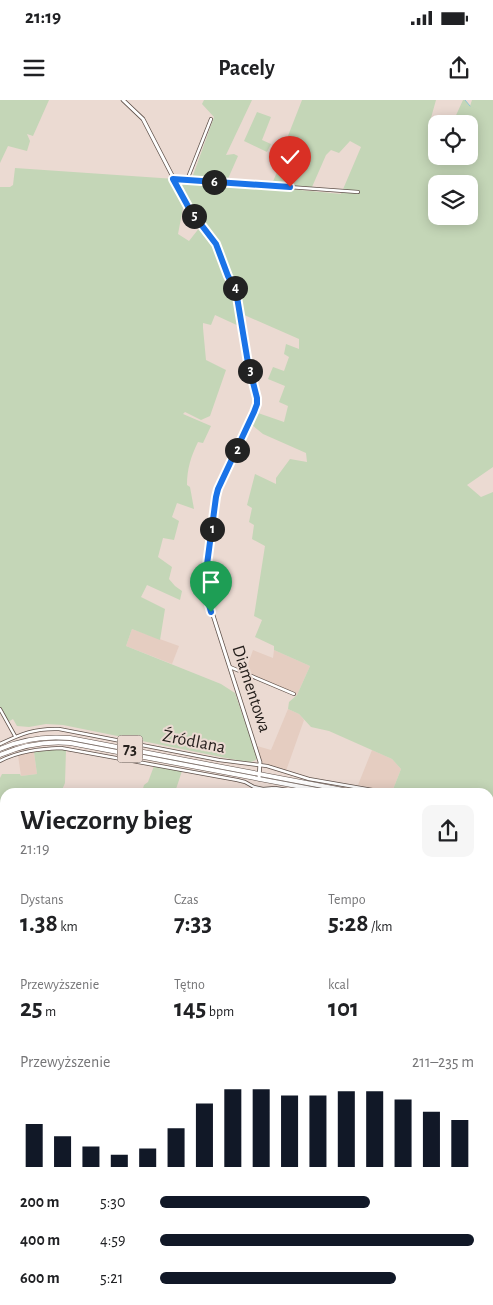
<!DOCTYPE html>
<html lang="pl">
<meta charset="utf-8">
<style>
body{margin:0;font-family:"Alegreya Sans",sans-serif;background:#f6f6f6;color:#202124;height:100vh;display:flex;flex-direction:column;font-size:19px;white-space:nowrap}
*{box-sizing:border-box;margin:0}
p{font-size:16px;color:#757577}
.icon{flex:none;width:28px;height:28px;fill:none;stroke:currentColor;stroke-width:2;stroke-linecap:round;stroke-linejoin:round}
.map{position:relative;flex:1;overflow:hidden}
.panel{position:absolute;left:0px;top:688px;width:494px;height:518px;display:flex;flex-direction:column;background:#fff;border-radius:15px 15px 0 0;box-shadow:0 2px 12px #0003}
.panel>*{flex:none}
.tools{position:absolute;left:428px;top:15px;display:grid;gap:10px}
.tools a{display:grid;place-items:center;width:50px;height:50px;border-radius:10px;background:#fff;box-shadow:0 2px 12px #0003;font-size:25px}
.pin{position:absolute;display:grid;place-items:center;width:42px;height:42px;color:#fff;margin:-51px -21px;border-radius:50% 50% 50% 0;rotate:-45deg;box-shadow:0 0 5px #0007}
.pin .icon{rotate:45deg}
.km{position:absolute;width:25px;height:25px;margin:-12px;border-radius:50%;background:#222;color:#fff;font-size:14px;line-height:25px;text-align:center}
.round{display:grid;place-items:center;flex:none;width:52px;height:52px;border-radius:10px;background:#f6f6f6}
.overview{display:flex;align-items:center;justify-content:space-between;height:85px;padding:0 20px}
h1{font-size:28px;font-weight:700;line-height:38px}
.metrics{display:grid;grid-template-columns:repeat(3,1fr);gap:8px;height:85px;padding:5px 20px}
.metrics div{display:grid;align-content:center}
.metrics b{font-size:25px;font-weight:700}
.metrics small{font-size:14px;font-weight:400}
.metrics p{font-size:14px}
.chart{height:140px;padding:10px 20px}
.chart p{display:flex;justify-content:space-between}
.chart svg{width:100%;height:90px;margin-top:5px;stroke:#111827;stroke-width:6}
ul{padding:0 20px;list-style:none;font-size:16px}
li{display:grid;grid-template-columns:80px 60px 1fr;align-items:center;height:38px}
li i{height:12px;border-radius:6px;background:#111827}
.status{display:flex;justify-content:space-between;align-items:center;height:35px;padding:0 25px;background:#fff;direction:ltr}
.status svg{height:14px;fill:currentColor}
header{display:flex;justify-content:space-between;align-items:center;height:65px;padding:0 20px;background:#fff;font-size:22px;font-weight:700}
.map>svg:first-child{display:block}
.built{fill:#e5cdc1}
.green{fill:#c4d6b7;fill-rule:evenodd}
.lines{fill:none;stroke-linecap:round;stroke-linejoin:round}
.stream{stroke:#8ac7d5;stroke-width:1}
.river{stroke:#8ac7d5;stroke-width:5}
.street-casing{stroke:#60524b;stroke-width:4}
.secondary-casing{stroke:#60524b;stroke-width:4.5}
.primary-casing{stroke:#60524b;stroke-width:5}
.street{stroke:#fff;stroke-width:2.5}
.secondary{stroke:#fff;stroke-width:3}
.primary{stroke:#fff;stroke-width:4}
.route-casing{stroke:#fff;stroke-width:10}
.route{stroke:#1a73e8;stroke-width:6}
.labels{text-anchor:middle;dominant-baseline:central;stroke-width:4;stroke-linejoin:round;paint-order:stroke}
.shield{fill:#ebdad2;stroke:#615853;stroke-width:1}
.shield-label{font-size:16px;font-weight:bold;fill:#26201d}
.street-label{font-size:18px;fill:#26201d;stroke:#ebdad2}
</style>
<div class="status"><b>21:19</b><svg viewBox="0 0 49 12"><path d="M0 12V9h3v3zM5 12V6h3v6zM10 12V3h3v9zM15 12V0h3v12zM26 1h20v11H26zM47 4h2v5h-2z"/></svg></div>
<header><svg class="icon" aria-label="menu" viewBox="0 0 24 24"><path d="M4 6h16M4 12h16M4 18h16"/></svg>Pacely<svg class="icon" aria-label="share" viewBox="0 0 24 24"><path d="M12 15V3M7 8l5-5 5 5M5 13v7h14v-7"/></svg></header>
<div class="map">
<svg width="493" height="1205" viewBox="0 0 493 1205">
<rect width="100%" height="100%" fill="#ebdad2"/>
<g class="built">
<path d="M132,529L179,546L172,564L126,546Z"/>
<path d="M253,550L273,558L274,550L310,566L297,595L245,572Z"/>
<path d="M288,609L299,614L304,620L286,671L262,663L257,646L271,650Z"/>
<path d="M372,650L392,659L401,669L392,692L358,685Z"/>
<path d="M34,652L37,674L21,676L18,655Z"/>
</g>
<g class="green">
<path d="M0,0H49L33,36L27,34L30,41L27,51L8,46L0,63Z"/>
<path d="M204,0H252L226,55L234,54L238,56L227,81L192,78L214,17L202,4Z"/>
<path d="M302,0H436L429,25L436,29V56H469V24H452L463,0H465L470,6L472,0H493V367L467,385L481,397L493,392V706H489V692H392L401,669L392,659L329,631L311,627L299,614L288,609L289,602L297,595L310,566L274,550V546L255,537L262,520L254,516L265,446L252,439L254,425L249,422L252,408L247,405L255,374L276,384V378L290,359L307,362L306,353L263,334L252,325L258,313L284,322L288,306L279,302L285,286L268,279L273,267L284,271L289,257L284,254L286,244L299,249V239L242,214L238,190L230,174L218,143L213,136L198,119L189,106L183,108L178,134L189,141L200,127L210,138L214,144L226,175L234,191L241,227L215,215L211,225L203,223V228L206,260L226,270L210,316L201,320L185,312L183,314L211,326L203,343L198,342C191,356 187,369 187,385L190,387L194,409L177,403L172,417L179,421L174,440L163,438L158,457L172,467L169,479L175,486L182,491L180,500L147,485L141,497L165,509L160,540L132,529L126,546L221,584L235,593L257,657L256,660L251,662L241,661L63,625L46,624L29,627L17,626L13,619L8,622L0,609V87H10L13,85L15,68L219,82L341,94L361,47L350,41L339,53L331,50L326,55L312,87L272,84L289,43L286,41ZM436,84H469V116H436Z"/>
<path d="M257,12L271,17L262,40L271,44L267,52L244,41Z"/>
<path d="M61,649L66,650L65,683L61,692H5V763L0,764V678L2,674H20L21,676L37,674L34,652Z"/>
<path d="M154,666L182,671L175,692H142L144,685L148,682Z"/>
<path d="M493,727V833L489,832V731L490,728Z"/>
<path d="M0,765H5V1115L0,1114Z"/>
<path d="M489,839L493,841V1205H373L353,1200H489Z"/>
<path d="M0,1122L5,1123V1200H323L345,1205H0Z"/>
</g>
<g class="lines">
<g class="stream">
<path d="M465,0L470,6"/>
<path d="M74,1200V1205"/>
<path d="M163,1205L165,1200"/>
</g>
<g class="river">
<path d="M489,742H493"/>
<path d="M0,765H5"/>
</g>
<defs>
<g id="street">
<path d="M175,79L358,92"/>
<path d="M187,80L211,19"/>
<path d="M230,567L294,594"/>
<path d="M0,609L15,636"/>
<path d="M0,644C21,634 35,628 59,629L219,660L267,666L309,679L384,692"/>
<path d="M0,661C19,651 40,649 61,648L237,680L245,682L254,687L263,689L275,688L300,692"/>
<path d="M489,729L491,708"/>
</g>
<path id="secondary" d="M123,0L143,19L190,110C196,120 205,128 212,138C218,146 220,158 224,167C229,178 235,188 238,200L248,263L257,296V304L254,312L218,389L215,403L204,487L260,662L259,679"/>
<g id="primary">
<path d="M0,649C22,639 46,636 70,638L354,692"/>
<path d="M0,655C23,645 45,641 70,643L328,692"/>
<path d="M489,718H493"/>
<path d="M489,723L493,724"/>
</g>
</defs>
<use href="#street" class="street-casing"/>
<use href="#secondary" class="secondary-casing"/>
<use href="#primary" class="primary-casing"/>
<use href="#street" class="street"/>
<use href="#secondary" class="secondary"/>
<use href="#primary" class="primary"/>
</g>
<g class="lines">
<defs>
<path id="route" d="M211,512L204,487L216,397L218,389L254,312L257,304V298L248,263L236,191L228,176L216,144L190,110L173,79L290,87"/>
</defs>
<use href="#route" class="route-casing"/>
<use href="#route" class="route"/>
</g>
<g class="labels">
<rect class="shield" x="117.5" y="635.5" width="25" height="27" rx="4"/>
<g class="shield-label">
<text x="130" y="649">73</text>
</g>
<g class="street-label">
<text transform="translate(251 589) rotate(72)">Diamentowa</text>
<text transform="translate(194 642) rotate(11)">Źródlana</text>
</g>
</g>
</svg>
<div class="tools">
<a><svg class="icon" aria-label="locate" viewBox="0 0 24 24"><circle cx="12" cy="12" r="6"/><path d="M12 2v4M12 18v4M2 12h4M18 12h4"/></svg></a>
<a><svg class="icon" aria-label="layers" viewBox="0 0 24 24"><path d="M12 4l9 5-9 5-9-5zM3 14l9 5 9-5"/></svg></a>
</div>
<div class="pin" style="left:211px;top:512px;background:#1e9e55"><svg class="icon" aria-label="arrive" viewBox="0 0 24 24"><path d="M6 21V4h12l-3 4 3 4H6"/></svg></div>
<div class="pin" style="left:290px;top:87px;background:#d93025"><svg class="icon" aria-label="check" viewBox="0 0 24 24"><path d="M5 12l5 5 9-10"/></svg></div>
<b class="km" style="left:212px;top:429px">1</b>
<b class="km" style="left:237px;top:350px">2</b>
<b class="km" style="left:250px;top:271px">3</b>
<b class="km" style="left:235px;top:188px">4</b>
<b class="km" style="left:194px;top:116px">5</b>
<b class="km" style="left:214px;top:82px">6</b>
<section class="panel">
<div class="overview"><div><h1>Wieczorny bieg</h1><p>21:19</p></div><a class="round"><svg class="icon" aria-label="share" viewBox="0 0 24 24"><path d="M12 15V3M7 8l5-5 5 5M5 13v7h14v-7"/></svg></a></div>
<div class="metrics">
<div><p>Dystans</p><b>1.38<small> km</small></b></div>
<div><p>Czas</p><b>7:33</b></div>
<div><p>Tempo</p><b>5:28<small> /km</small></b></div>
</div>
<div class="metrics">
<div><p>Przewyższenie</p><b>25<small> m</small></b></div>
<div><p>Tętno</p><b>145<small> bpm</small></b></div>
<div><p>kcal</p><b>101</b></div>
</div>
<div class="chart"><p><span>Przewyższenie</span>211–235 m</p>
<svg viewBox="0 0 160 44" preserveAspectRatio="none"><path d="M5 44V23M15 44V29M25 44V34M35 44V38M45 44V35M55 44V25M65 44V13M75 44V6M85 44V6M95 44V9M105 44V9M115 44V7M125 44V7M135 44V11M145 44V17M155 44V21"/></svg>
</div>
<ul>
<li><b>200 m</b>5:30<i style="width:67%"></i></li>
<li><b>400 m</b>4:59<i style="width:100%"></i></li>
<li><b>600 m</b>5:21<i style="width:75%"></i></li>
</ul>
</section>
</div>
